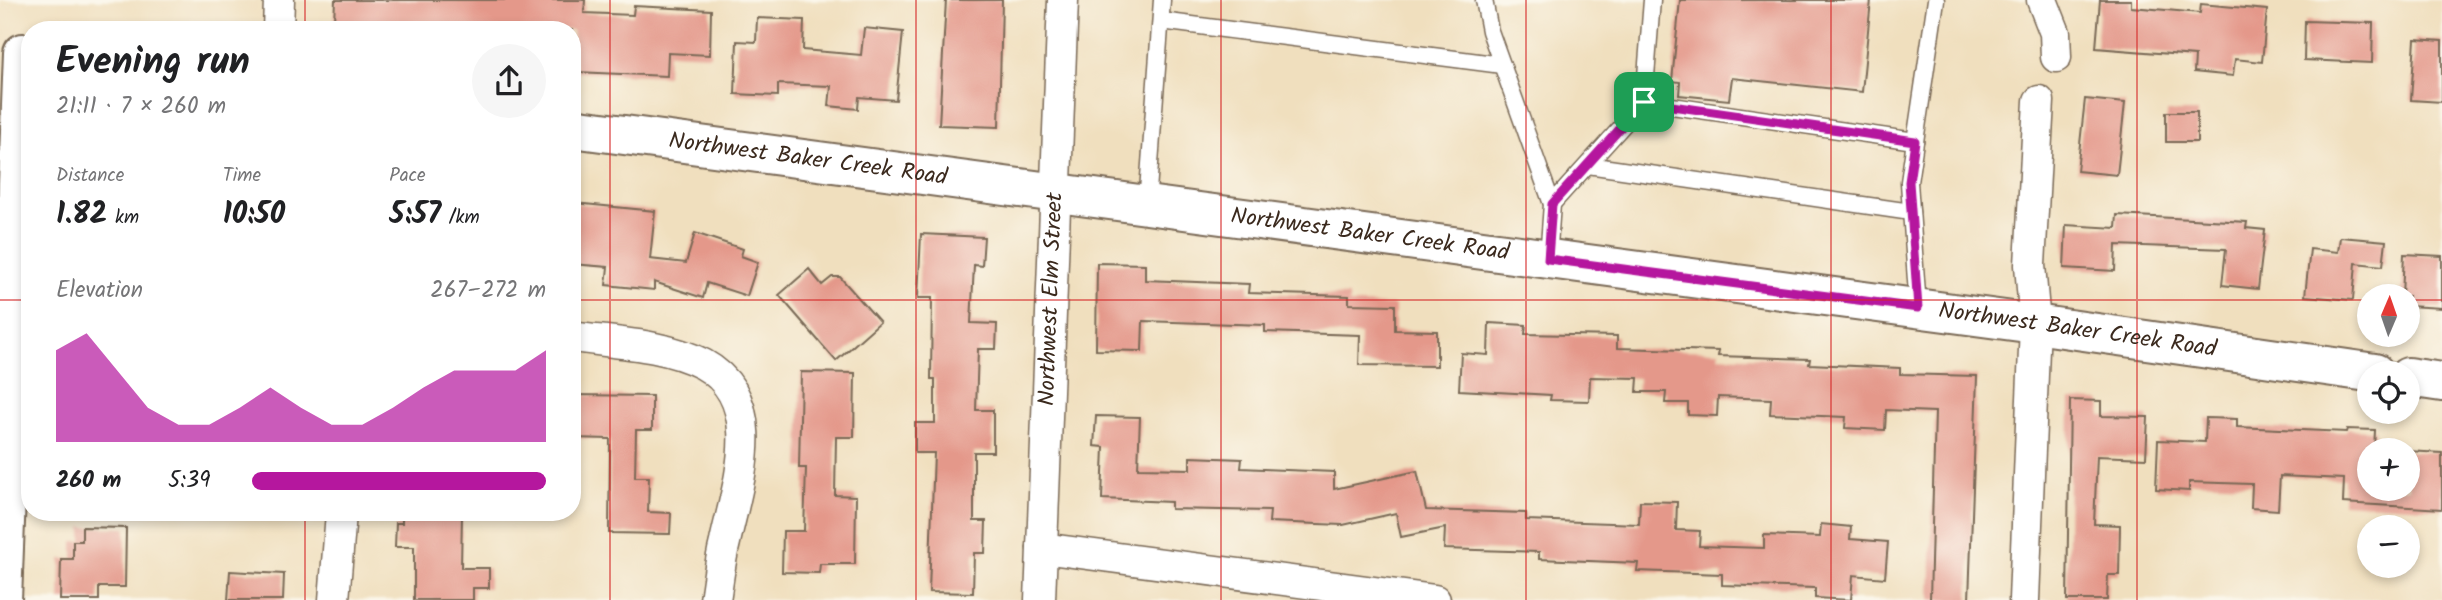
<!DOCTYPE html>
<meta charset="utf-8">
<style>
body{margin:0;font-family:Kalam,sans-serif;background:#f6f6f6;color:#202124;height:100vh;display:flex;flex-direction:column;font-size:26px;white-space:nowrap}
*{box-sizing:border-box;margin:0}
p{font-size:23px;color:#757577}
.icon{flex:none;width:38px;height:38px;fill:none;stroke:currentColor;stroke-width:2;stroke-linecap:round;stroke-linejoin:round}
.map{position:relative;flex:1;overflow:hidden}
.details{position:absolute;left:21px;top:21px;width:560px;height:500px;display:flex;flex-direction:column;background:#fff;border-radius:28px;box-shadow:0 4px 10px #0003}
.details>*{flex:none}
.needle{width:46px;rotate:2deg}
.buttons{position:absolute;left:2357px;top:284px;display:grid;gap:14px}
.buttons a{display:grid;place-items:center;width:63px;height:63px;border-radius:50%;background:#fff;box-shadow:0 4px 10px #0003;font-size:35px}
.pin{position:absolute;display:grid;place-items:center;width:60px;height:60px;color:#fff;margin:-30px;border-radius:14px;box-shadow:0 4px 10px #0006}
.round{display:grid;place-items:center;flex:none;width:74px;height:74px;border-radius:37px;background:#f6f6f6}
.head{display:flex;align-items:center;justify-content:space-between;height:119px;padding:0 35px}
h1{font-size:38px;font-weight:700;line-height:52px}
.metrics{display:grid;grid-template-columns:repeat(3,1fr);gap:10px;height:119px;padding:7px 35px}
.metrics div{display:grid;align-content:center}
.metrics b{font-size:30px;font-weight:700}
.metrics small{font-size:19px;font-weight:400}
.metrics p{font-size:19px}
.chart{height:196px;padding:14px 35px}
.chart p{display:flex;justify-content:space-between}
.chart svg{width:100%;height:126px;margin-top:7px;fill:#b5179e;opacity:.7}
ul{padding:0 35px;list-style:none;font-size:23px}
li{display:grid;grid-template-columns:112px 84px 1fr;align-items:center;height:52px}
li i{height:18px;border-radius:9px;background:#b5179e}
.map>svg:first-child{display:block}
.building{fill:#e4988a}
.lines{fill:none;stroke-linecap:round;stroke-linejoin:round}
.lane-casing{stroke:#7a6956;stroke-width:19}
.street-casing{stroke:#7a6956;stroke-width:33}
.secondary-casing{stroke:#7a6956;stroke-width:42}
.lane{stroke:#fff;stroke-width:16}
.street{stroke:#fff;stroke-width:30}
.secondary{stroke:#fff;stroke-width:38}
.route-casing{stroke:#fff;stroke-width:14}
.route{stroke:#b5179e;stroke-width:9}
.grid{fill:none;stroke:#d62828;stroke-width:2;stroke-opacity:0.55}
.labels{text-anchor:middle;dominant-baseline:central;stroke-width:5;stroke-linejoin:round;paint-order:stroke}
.street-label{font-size:23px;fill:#3b2a1e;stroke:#fbf7ec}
</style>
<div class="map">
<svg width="2442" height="600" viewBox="0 0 2442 600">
<rect width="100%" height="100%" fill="#fbf7ec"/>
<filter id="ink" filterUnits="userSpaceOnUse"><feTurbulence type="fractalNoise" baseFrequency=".0143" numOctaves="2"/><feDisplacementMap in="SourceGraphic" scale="14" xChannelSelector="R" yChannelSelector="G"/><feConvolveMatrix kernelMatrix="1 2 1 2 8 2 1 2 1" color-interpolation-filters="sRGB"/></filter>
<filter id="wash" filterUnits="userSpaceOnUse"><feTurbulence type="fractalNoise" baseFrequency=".00686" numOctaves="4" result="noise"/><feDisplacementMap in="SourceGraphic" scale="28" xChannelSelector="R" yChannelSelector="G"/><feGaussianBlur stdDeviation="1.57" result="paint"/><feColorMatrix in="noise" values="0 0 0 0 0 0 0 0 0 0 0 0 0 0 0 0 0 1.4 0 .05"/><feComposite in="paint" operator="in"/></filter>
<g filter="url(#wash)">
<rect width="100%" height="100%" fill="#f0dfbe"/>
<g id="blocks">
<g class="building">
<path d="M335,0H585L584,13L633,15L634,6L711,10L710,55L668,53L667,76L576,72L572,30H423V27L334,22Z"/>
<path d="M946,0H1002L999,127L939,125Z"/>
<path d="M1680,0H1871L1862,92L1732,78L1729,100L1679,95L1680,82L1672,81Z"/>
<path d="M2100,0H2131V7L2200,13L2201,4L2267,10L2262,62L2235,59L2233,76L2194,72L2195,56L2096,48Z"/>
<path d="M757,18L804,20L803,50L861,55L864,28L903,32L896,100L859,97L858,109L829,106L831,86L778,84V96L735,94L737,41L756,42Z"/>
<path d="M2305,21L2373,23L2372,63L2304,60Z"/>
<path d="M2415,39L2442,41V102L2411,100Z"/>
<path d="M2085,99L2125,103L2117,175L2077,171Z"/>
<rect x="2166" y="112" width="31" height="30"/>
<path d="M574,203L655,211L650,259L686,263L695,233L743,249L741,256L758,262L747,296L707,283L703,298L654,282V290L606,285L608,267L572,264Z"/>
<path d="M2117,215L2247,222L2246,228L2265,230L2258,289L2222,285L2226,249L2116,245L2115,271L2064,268L2066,225L2116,228Z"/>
<path d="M921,234L984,237L982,266L974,265L971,323L997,324L996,349H978L976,410H993V452H974V521H986L985,553H974L973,593L929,592L934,453H915V423H935V379H931L932,298H918Z"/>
<path d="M2340,237L2386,241L2383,266L2356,263L2353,300L2305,296L2310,249L2338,252Z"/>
<path d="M2404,254L2442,256V308L2408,306V296H2402Z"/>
<path d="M1097,263L1145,264V280L1249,284L1248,293L1349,296V304L1395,305V330L1437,331V366L1359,365L1360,335L1265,332V325L1143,321L1142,351L1096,350Z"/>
<path d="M809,269L822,285L832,277H840L880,322L836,361L779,295Z"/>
<path d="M1489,323L1526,325L1525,334L1617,336V348L1719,351L1718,356L1810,359L1809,364L1900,368V374L1977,376L1969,600H1930L1935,412L1886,410L1885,430L1845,428L1846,417L1770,414L1771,399L1718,397L1717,416L1688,415V403H1665L1666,392H1637L1638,378L1590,377L1589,401L1550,400L1551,395L1459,390L1461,353L1488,355Z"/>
<path d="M801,372L855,373L854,437H836L835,495L856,496L855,564H820L819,573L782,572L783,531H804L806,468H799Z"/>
<path d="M573,395L652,396V430H636L635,477H649L648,512L671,513L670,534L609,533L610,439L573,438Z"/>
<path d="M2070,400L2101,401V416L2148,417L2146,458L2097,456L2094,524L2120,525L2119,575H2108L2107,600H2067Z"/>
<path d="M1096,416L1140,417L1138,468L1190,469V457L1242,459L1241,468L1334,472V489L1417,471L1426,510L1526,513V520L1639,524L1640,501L1677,502L1676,530L1700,531L1699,546L1764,548V535L1820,537L1821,524L1851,527L1850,539L1888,542L1885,578L1853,575L1851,600L1815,598V588L1722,585V574L1637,571L1638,563L1539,559V552L1444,549L1445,528L1401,537L1396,513L1343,525L1269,522L1270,511L1171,509V502L1102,499L1104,447L1094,446Z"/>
<path d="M2206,418L2237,419V427L2346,432L2347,429L2375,430L2374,450H2380H2370V488H2408V451L2442,453V509L2343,503L2344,479L2280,476L2278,510L2251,508L2252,484L2189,482V491L2156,489L2158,440L2205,442Z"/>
<path d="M402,513H462L461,568H489V588H473V600H414V547H395L396,523H402Z"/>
<path d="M82,527L126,528L125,587H99V600H60L61,559H73V541H82Z"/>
<path d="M230,571L284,574L283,600H228Z"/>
</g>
</g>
</g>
<g filter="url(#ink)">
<use href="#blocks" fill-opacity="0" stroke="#7a6956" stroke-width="2"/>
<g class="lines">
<defs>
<g id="lane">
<path d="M1484,0L1490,31L1552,204L1548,259"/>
<path d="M1161,21L1502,65"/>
<path d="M1644,102L1915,141"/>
<path d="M1588,165L1911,212"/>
<path d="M1552,204L1644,102L1652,0"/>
<path d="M1147,205L1162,0"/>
<path d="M1918,308L1909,182L1936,0"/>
</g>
<g id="street">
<path d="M2042,0L2055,33L2056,57"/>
<path d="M278,30L279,0"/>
<path d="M572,337C615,343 665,344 703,364C769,400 737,486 725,542C720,561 718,581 715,600"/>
<path d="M1042,548L1435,600"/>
<path d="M334,600L341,513"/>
<path id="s1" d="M1040,600L1063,0"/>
<path d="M2024,600L2035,324L2030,265L2039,101"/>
</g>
<g id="secondary">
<path id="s2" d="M572,128L2035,324L2375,373"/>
<path d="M2408,377L2442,382"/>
<path d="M2,600L23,53"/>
</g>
</defs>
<use href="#lane" class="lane-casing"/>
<use href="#street" class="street-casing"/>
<use href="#secondary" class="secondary-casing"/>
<use href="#lane" class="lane"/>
<use href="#street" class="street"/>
<use href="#secondary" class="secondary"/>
</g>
</g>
<g class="lines" filter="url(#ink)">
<defs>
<path id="route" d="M1644,102L1915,141L1909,182L1918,308L1548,259L1552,204Z"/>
</defs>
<use href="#route" class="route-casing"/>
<use href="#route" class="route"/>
</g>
<path class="grid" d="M305,0V30M610,0V600M916,0V600M1221,0V600M1526,0V600M1831,0V600M2137,0V600M0,300H30M572,300H2370M2408,300H2442M305,513V600"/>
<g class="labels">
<g class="street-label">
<text stroke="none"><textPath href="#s2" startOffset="238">Northwest Baker Creek Road</textPath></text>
<text stroke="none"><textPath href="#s2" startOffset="805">Northwest Baker Creek Road</textPath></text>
<text stroke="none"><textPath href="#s1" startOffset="301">Northwest Elm Street</textPath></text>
<text stroke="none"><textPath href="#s2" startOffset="1519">Northwest Baker Creek Road</textPath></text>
</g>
</g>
</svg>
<div class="buttons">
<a><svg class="needle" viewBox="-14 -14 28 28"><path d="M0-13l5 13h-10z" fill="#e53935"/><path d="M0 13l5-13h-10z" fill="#757577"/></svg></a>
<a><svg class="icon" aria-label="locate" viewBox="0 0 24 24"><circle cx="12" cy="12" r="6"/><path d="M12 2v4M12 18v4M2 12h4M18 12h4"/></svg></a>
<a>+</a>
<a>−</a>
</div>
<div class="pin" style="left:1644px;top:102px;background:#1e9e55"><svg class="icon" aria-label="arrive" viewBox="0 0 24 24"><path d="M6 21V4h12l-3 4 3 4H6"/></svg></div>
<section class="details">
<div class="head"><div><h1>Evening run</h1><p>21:11 · 7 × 260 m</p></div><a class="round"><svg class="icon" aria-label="share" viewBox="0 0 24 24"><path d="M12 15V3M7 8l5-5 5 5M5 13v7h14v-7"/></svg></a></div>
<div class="metrics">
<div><p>Distance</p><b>1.82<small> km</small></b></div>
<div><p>Time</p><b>10:50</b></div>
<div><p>Pace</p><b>5:57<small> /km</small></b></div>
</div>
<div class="chart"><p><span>Elevation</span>267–272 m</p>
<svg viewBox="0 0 160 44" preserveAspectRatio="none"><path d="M0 44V12L10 6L20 19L30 32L40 38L50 38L60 32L70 25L80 32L90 38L100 38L110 32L120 25L130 19L140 19L150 19L160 12V44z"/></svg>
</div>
<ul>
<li><b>260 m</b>5:39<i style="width:100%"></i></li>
</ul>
</section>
</div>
